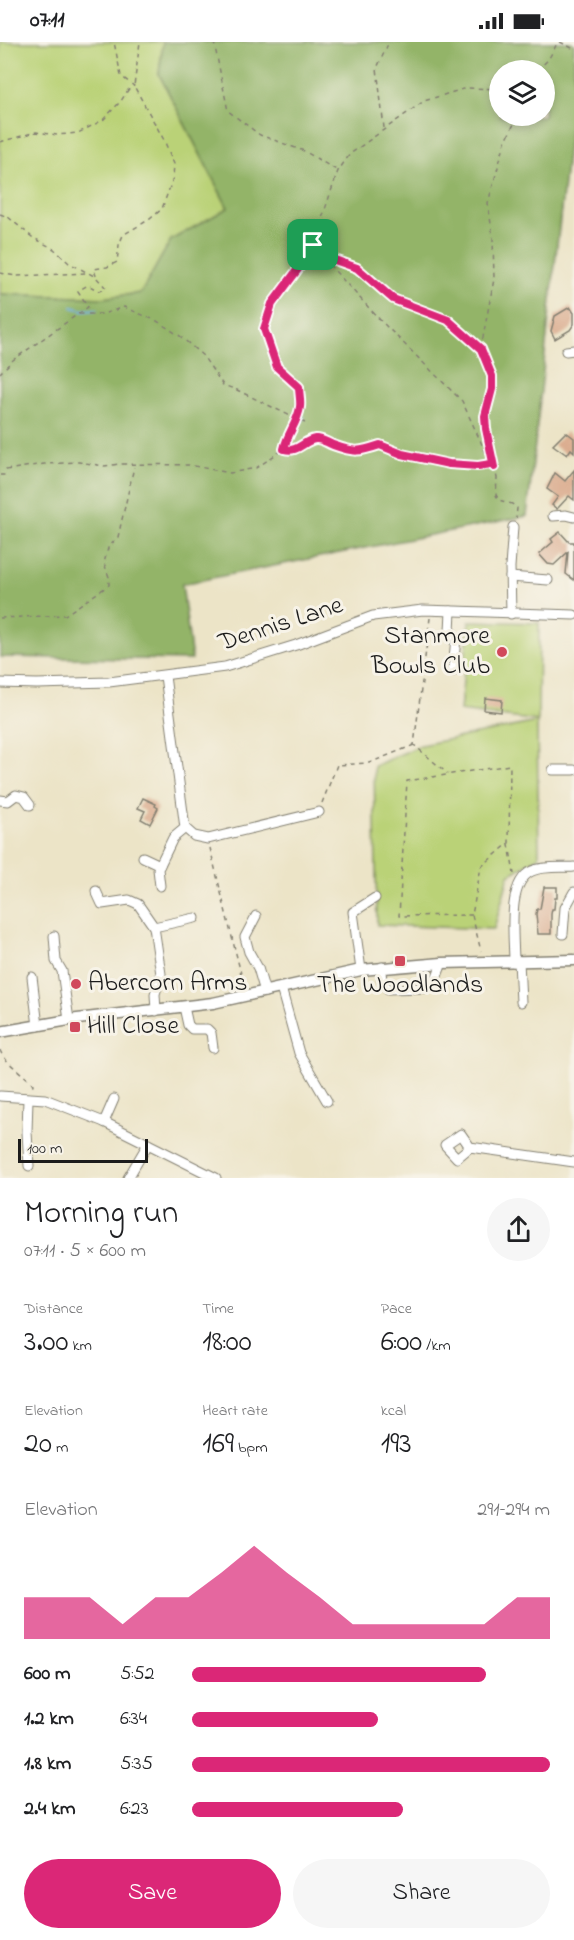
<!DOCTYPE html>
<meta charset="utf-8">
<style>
body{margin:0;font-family:"Indie Flower",sans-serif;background:#f6f6f6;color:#202124;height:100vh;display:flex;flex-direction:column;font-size:22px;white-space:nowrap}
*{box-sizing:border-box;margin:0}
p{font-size:20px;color:#757577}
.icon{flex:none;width:33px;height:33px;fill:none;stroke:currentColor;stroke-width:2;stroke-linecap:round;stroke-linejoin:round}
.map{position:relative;height:1136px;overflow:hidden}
.panel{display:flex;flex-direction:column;background:#fff;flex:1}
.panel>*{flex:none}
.controls{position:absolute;left:489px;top:18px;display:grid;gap:12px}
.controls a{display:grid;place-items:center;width:66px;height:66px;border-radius:50%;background:#fff;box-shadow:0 3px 9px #0003;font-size:30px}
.scale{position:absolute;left:18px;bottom:15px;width:130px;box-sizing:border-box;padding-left:6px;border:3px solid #1c1c1c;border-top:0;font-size:16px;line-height:21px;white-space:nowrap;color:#1c1c1c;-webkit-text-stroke:4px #f7f3e8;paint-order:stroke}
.pin{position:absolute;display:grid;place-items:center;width:51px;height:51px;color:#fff;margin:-26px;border-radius:12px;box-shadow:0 3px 9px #0006}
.round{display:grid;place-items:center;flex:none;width:63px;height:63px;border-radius:32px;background:#f6f6f6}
.summary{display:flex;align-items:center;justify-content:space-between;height:102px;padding:0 24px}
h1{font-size:33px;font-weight:600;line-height:45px}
.metrics{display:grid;grid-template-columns:repeat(3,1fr);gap:9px;height:102px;padding:6px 24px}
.metrics div{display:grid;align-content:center}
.metrics b{font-size:30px;font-weight:600}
.metrics small{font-size:16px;font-weight:400}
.metrics p{font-size:16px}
.chart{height:168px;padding:12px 24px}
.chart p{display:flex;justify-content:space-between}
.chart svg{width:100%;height:108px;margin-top:6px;fill:#db2777;opacity:.7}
.primary-button{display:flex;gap:12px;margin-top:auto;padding:12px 24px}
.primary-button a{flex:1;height:69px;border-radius:36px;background:#db2777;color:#fff;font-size:24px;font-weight:600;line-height:69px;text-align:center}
.primary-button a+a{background:#f6f6f6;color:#202124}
ul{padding:0 24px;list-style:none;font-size:20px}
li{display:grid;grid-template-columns:96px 72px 1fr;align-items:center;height:45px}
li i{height:15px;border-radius:8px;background:#db2777}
.status{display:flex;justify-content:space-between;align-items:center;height:42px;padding:0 30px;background:#fff;direction:ltr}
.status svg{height:16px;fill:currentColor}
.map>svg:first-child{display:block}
.green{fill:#bad277;stroke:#6b774a;stroke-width:1.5}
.forest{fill:#93b468;stroke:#586842;stroke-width:1.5;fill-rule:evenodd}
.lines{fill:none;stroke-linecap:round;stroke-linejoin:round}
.stream{stroke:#76b2e8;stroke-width:2}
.building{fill:#dbad90}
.minor-casing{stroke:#848072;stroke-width:11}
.major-casing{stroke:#848072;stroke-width:13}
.path{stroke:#848072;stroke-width:1.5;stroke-dasharray:4.5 4.5;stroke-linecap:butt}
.minor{stroke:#fff;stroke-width:9}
.major{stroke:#fff;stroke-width:10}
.route-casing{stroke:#fff;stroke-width:12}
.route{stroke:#db2777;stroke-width:8}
.poi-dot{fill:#d1495b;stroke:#f7f3e8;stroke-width:2}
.labels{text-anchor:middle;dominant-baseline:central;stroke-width:6;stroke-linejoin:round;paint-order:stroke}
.street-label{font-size:26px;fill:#1c1c1c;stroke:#f7f3e8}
.poi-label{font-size:26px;fill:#1c1c1c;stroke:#f7f3e8;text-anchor:start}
</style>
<div class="status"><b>07:11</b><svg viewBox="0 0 49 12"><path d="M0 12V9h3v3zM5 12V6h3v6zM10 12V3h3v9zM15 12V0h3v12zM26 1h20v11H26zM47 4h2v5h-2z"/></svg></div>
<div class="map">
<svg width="574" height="1136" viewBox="0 0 574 1136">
<rect width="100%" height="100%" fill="#f7f3e8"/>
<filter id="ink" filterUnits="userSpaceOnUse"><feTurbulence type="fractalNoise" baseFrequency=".0167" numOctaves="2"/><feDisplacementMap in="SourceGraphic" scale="12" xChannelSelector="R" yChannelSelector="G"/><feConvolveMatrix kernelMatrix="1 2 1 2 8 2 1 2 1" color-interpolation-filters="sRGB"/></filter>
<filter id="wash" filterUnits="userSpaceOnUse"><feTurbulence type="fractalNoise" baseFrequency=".008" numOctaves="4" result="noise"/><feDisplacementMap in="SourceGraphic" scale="24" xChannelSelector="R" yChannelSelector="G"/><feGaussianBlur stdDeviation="1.35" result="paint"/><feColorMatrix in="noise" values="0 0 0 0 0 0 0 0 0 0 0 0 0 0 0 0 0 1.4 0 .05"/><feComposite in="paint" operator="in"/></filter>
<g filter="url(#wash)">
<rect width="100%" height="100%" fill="#ece4c7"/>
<g class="green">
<path d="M0,0H163L159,32L228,166L171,198L141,251L102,256L0,252Z"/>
<path d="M469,579L539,581L538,679L460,669Z"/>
<path d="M537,680L539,815L509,833L494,887L377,883L374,724L421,703Z"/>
</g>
<path class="forest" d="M163,0H571L574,2V70L571,78L527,474L182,542L192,618L0,615V252L102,256L141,251L171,198L228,166L159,32ZM500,28H544V74H500Z"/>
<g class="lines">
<g class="stream">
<path d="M72,265L83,268L98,267"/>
<path d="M298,384L304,375"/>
</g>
</g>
<g id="blocks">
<g class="building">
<path d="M570,265L574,271V282L570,288L555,297L551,289L555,274Z"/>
<path d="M566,390L574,396V410L571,407L567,413L553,403Z"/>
<path d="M574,428V458L569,454L557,467L552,463L558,455L547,447L555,431L565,439Z"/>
<path d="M560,490L569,500H574V538L566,532L568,510L554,523L548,522L539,512L553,500L551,497Z"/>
<path d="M485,656L502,658L501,670L484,668Z"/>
<path d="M143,756L156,762L155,764L158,766L150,782L141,777L145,769L138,766Z"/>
<path d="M544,845H557V856H555L554,867H552L551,872V892H538L536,872L537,867H540Z"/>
</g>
</g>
</g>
<g filter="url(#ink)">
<use href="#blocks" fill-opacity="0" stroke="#848072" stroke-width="1.5"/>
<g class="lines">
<defs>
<g id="minor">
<path d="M566,309L574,308"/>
<path d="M553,474L566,473L574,475"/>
<path d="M510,535L548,538"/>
<path d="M451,569L450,589L456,595L453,629"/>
<path d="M511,572L510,525L513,485"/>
<path d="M165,634L185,786L194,794L208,797L319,770"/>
<path d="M0,641L37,642L109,640L225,625L296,603L373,574L423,568L574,573"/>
<path d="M553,728H574"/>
<path d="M0,758L8,759L16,753L24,755L30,763"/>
<path d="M143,815L160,823"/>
<path d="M160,844L158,827L173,796L185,786"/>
<path d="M96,849L102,862L129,858L138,862L154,885L161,932L155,952L156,969"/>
<path d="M256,874L245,895L249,910L258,926L265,950"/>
<path d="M154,885L195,876"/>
<path d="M563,892L565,866L574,850"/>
<path d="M54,894L56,919L62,929L69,978"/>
<path d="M519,919L521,960"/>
<path d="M514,920C514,896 506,840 532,829C544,824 561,826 574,825"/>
<path d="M382,925C380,935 382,940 388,947L427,946L434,942L442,921"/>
<path d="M361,928L353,870L375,856"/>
<path d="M32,935L38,984"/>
<path d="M281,946L299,1011L327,1059"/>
<path d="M184,965L188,983L192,987H207L211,991L213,1006"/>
<path d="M0,1054L45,1057L104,1080L216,1136"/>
<path d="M28,1057L27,1090L29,1124"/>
<path d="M104,1080L114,1057"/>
<path d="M470,1105L457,1116L445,1103L461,1092L470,1105L574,1120"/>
<path d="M128,1136L148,1102"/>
</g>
<path id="major" d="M0,990L69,978L213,961L361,928L442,921L574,918"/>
</defs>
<use href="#minor" class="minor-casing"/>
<use href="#major" class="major-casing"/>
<g class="path">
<path d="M214,0L228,69L260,93L304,109L338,129"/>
<path d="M560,0L574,7"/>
<path d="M537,28L548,18L558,0"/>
<path d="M384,86L377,26L388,2L387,0"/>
<path d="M0,100L36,90L57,93L78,91L103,78L121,59L128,48L134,44L121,34L114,0"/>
<path d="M0,172L8,175L32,195L54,207L69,221L96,235L106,246L99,249L88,243L78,249L88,265L13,318L0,331"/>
<path d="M313,204L320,212"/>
<path d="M308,215L321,213L357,226L393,257L448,277L481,307L492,334V347L485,374V387L497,436L496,453L499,458L512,462L517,466L516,476"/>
<path d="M323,216L381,279L462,359L491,422"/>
<path d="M0,231L16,234L87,231"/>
<path d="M96,234L94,227L107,225L117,220L119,203L123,193L150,177L162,167L173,136L174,122L164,98L134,44L140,0"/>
<path d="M79,272H103L124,265L157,279L180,294L203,314L223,343L237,348L305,381"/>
<path d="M481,306L494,237L493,196L488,161L505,100L518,74"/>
<path d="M286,408C301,410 304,398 316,397C323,396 328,402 334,404C356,411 358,410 380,403L402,412L449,422L478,424L491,422L493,424"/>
<path d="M0,433H4L6,428L44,422L79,420L104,424L120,422L189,423L230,431L256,426L284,407C286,395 293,386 297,375C301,365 300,355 299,345L277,325L265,287L271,262L307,215L313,203L338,129L350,112L424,59L466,46L500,47"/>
<path d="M0,576L65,573L109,543V535L104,521L108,506L118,495L134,425"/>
<path d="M430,576L414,703L448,732"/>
<path d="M322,761L337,723L369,721L414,703"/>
<path d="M509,802L514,832"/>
<path d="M210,806L244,944"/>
<path d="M472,873L399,874L407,739L510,723L509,801L481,825L472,873L481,909"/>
<path d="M0,1008C3,1019 24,1032 33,1042L32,1046"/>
</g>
<use href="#minor" class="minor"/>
<use href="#major" class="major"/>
</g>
</g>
<g class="lines" filter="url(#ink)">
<defs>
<path id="route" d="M313,203L321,213L357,226L393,257L448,278L481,307L492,334V347L485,374L486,387L494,425L491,422L478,424L449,422L402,412L380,403C359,410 355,411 333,403C327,401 322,396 315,397C303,399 298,411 284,407C287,392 298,380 300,365C301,359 299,351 299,345L277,325L264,287L272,262L307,215Z"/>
</defs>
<use href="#route" class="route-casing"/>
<use href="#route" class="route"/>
</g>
<g class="poi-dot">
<circle cx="502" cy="610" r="6"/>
<rect x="394" y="913" width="12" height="12" rx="3"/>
<circle cx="76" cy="942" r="6"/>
<rect x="69" y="979" width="12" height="12" rx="3"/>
</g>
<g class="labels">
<g class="street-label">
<text transform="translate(281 583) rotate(-18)">Dennis Lane</text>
</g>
<g class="poi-label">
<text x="490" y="595" text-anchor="end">Stanmore<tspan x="490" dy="30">Bowls Club</tspan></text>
<text x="88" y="942">Abercorn Arms</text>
<text x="400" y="944" text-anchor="middle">The Woodlands</text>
<text x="87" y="985">Hill Close</text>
</g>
</g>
</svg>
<div class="controls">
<a><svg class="icon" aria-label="layers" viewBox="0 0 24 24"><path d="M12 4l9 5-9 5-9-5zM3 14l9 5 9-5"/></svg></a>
</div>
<div class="scale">100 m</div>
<div class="pin" style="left:313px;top:203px;background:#1e9e55"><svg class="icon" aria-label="arrive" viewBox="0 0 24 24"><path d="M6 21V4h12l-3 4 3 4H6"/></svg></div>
</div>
<section class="panel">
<div class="summary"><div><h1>Morning run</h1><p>07:11 · 5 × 600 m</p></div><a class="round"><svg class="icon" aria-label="share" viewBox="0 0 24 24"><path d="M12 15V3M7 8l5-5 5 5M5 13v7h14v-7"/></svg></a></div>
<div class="metrics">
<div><p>Distance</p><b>3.00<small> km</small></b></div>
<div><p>Time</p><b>18:00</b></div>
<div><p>Pace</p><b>6:00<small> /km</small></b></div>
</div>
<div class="metrics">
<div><p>Elevation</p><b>20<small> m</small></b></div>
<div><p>Heart rate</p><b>169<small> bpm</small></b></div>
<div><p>kcal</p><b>193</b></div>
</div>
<div class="chart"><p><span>Elevation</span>291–294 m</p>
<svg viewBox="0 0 160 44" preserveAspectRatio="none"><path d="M0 44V27L10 27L20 27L30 38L40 27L50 27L60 17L70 6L80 17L90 27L100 38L110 38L120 38L130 38L140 38L150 27L160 27V44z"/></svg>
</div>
<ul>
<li><b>600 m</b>5:52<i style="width:82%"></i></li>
<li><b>1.2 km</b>6:34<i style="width:52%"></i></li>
<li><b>1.8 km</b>5:35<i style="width:100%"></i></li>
<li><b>2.4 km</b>6:23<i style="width:59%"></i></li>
</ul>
<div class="primary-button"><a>Save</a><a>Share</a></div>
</section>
